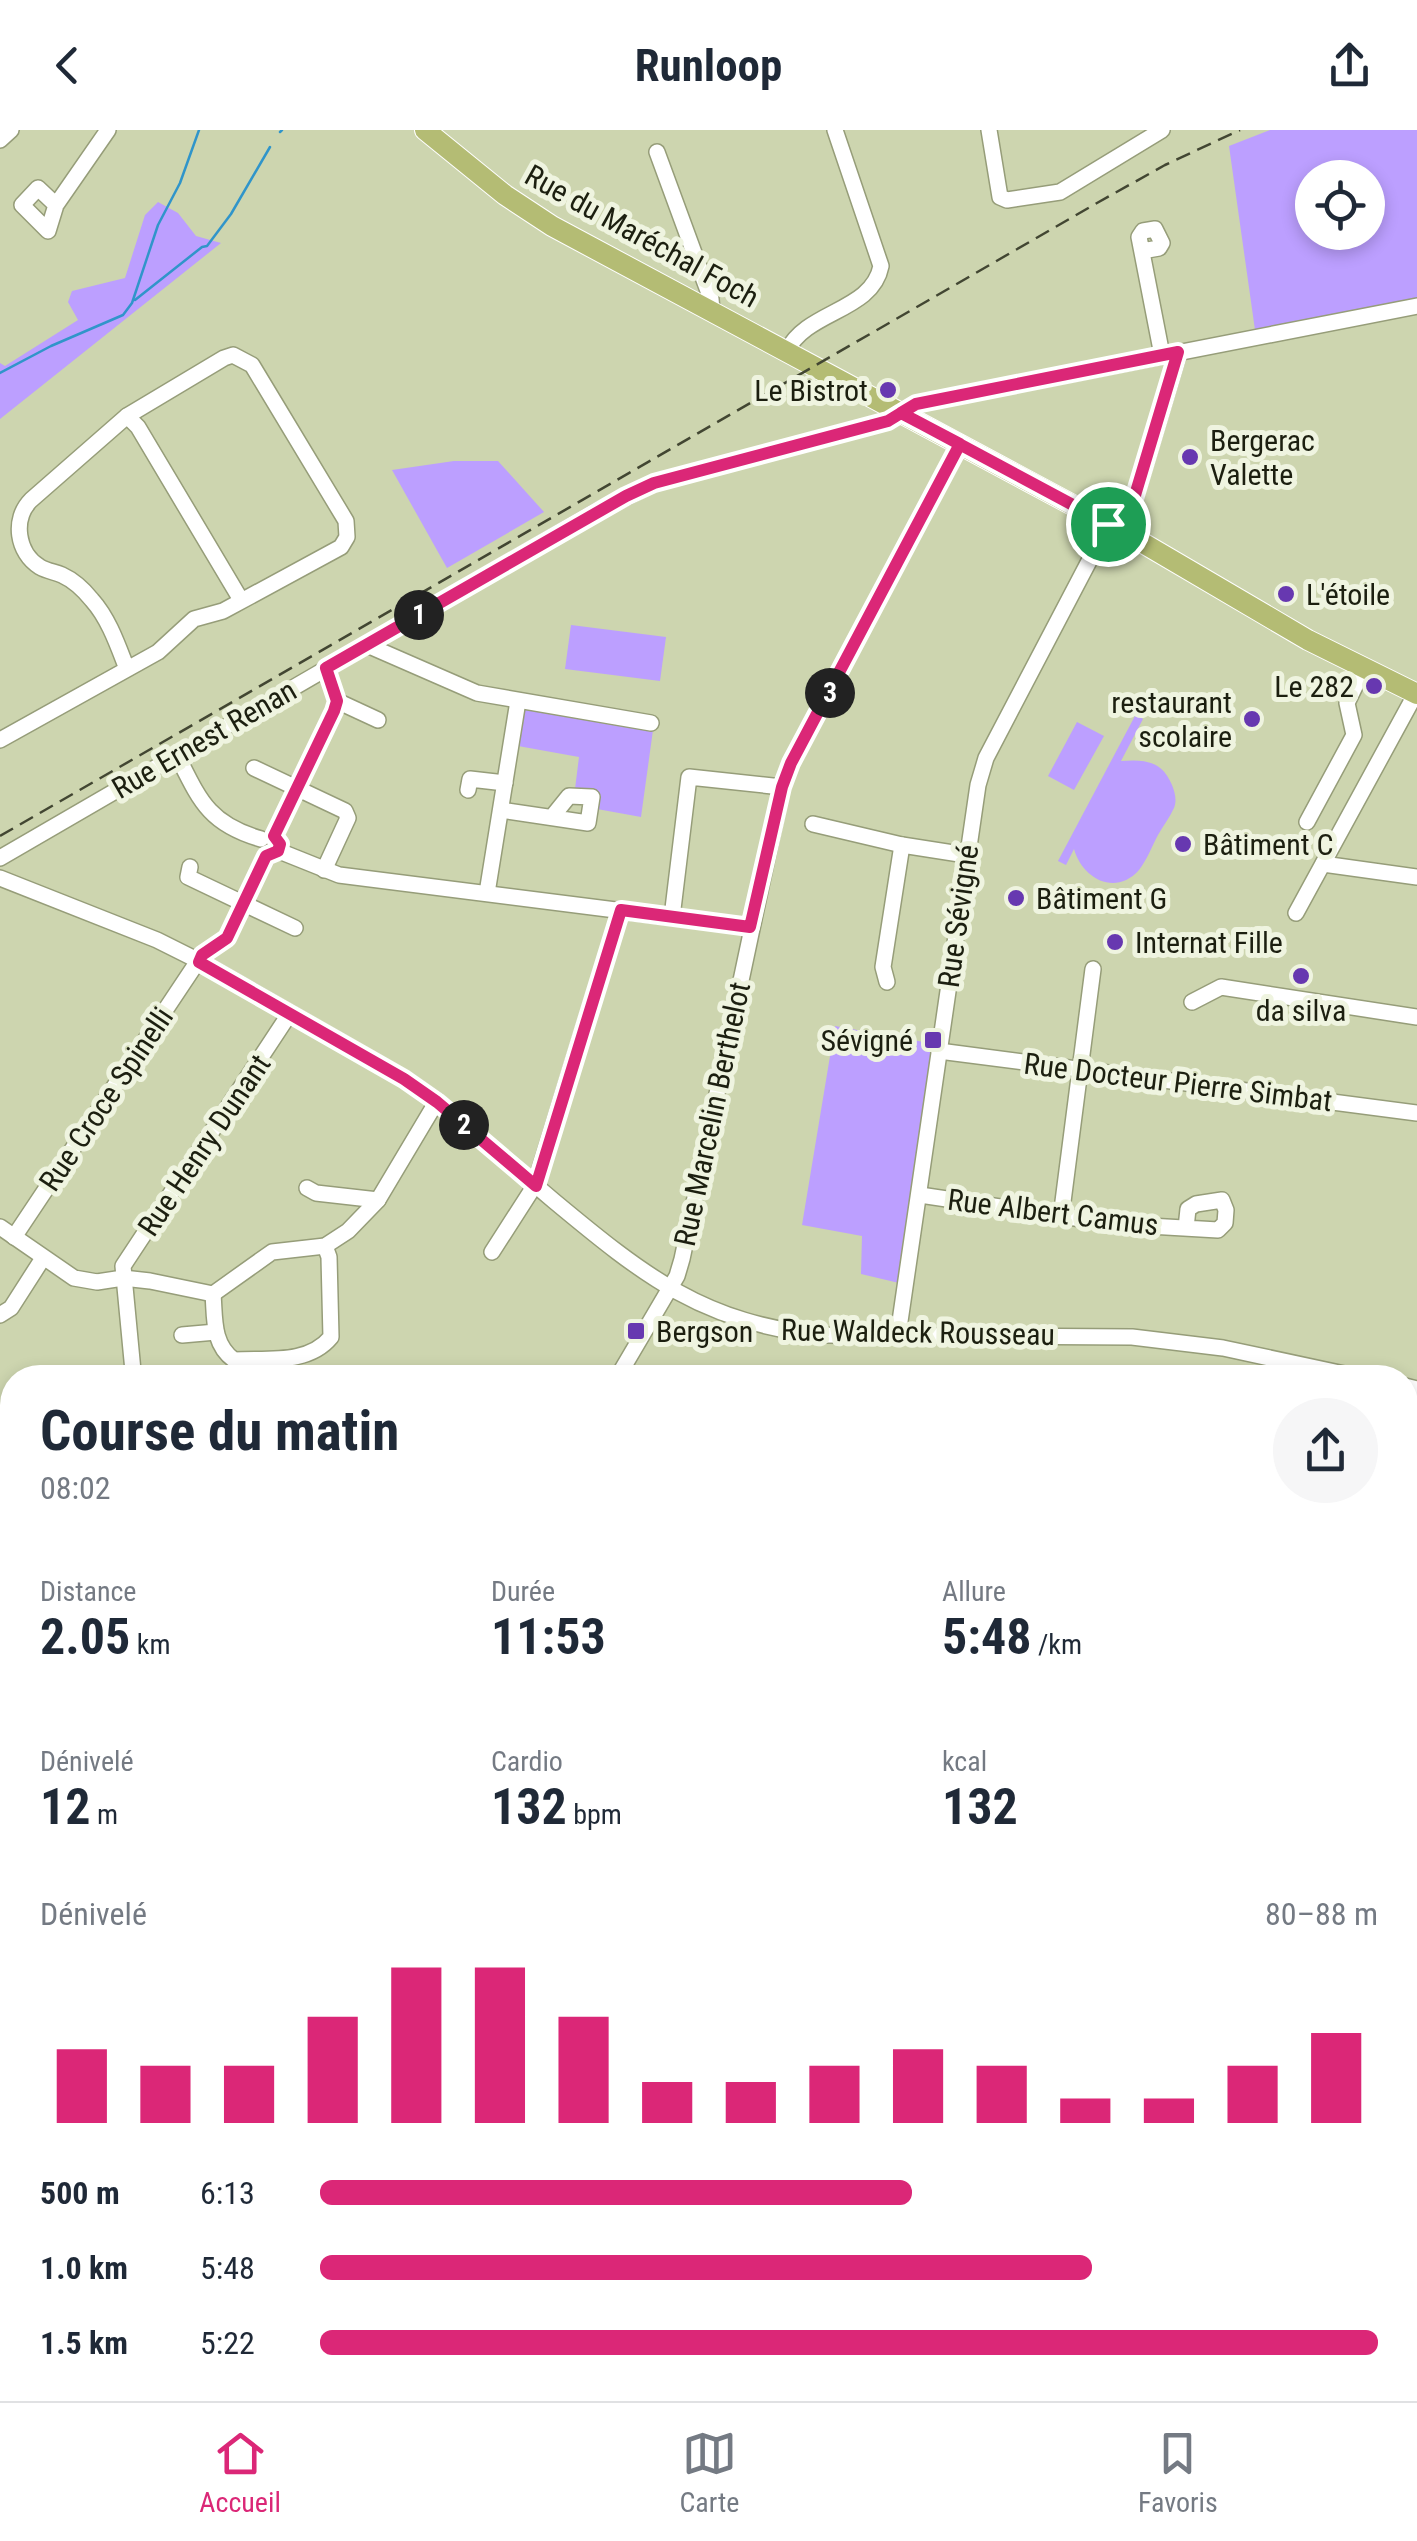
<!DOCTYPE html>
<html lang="fr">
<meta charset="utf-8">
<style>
body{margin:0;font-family:"Roboto Condensed",sans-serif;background:#f6f6f7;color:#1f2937;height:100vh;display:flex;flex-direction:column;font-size:38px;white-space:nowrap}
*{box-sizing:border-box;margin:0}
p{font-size:32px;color:#747a83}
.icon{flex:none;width:55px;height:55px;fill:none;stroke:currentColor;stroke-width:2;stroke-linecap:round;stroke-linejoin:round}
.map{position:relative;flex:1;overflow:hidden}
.side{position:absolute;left:0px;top:1235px;width:1418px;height:1038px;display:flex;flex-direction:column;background:#fff;border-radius:40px 40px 0 0;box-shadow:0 5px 15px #0003}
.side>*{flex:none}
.fabs{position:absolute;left:1295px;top:30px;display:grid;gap:20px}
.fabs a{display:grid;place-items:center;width:90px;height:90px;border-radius:50%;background:#fff;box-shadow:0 5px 15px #0003;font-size:50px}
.pin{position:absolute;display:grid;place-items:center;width:85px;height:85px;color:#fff;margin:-42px;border:5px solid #fff;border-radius:50%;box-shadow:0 2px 10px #0007}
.km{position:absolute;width:50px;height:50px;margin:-25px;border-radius:50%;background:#222;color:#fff;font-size:28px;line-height:50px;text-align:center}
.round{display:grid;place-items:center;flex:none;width:105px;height:105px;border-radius:52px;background:#f6f6f7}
.head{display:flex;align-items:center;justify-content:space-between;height:170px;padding:0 40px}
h1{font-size:55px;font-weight:700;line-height:75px}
.metrics{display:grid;grid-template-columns:repeat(3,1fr);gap:15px;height:170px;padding:10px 40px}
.metrics div{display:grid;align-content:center}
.metrics b{font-size:50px;font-weight:700}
.metrics small{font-size:28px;font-weight:400}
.metrics p{font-size:28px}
.chart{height:280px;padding:20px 40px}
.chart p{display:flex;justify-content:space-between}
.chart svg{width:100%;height:180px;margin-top:10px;stroke:#db2777;stroke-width:6}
ul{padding:0 40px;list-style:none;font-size:32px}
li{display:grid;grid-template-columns:160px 120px 1fr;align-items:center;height:75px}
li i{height:25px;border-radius:12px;background:#db2777}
header{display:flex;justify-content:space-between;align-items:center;height:130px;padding:0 40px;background:#fff;font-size:45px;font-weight:700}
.tabs{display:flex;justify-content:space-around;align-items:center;height:140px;border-top:2px solid #e0e1e3;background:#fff;font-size:28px;color:#747a83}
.tabs a{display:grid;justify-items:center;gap:5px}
.tabs .on{color:#db2777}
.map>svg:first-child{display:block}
.green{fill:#bc9fff;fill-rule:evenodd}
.water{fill:#3095ca}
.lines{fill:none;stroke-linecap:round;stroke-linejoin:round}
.stream{stroke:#3095ca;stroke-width:2.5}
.minor-casing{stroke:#969d79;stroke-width:18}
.major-casing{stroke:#fff;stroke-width:22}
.minor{stroke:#fff;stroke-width:15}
.major{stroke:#b4bc74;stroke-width:20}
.rail{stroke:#424632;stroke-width:2.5;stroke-dasharray:15 8;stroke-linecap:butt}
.route-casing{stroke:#fff;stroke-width:20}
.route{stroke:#db2777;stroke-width:12}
.poi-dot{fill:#6738b0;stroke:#eff4e0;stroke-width:4}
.labels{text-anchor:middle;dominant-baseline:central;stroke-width:10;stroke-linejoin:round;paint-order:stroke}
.street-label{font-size:30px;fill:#1c1f10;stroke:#eff4e0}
.poi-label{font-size:30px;fill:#1c1f10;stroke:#eff4e0;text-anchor:start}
</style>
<header><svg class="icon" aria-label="back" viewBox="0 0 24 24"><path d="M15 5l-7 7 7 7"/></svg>Runloop<svg class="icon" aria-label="share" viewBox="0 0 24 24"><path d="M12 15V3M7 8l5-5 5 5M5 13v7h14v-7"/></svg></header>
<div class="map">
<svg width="1417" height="2271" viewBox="0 0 1417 2271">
<rect width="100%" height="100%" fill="#cdd5af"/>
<g class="green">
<path d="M1270,0H1417V168L1255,200L1229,16ZM1312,48H1368V102H1312Z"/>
<path d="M158,72L178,83L196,106L221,113L0,289V233L5,236L78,190L68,172L72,161L125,148L145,85Z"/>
<path d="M454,331H498L544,382L447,438L392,340Z"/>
<path d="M571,495L666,507L660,551L565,539Z"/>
<path d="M521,578L653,600L641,687L597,679L600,663L575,659L579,627L518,616Z"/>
<path d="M1136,584L1143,589L1121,631C1145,629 1162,631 1172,655C1175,663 1177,670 1174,678C1170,687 1163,696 1158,705C1152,716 1147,730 1139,740C1115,767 1082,748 1074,719L1066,735L1058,731Z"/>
<path d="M1077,592L1104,606L1074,660L1048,646Z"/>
<path d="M835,896L935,914L899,1153L861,1144L862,1106L802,1095Z"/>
<path d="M1417,1784V1895L1405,1859V1785Z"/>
</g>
<g class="water">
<path d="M1417,1510V1766L1405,1770V1511Z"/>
<path d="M328,2260H711L699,2271H310Z"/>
</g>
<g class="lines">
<g class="stream">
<path d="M280,2L282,0"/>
<path d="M135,170L202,117L207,116L231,84L270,17"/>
<path d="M0,243L51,216L123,185L132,173L158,95L180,53L199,0"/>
</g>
<defs>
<g id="minor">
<path d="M989,0L1000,67L1007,70L1060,62L1162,0"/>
<path d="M0,10L11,0"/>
<path d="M657,22L711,169L712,180"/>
<path d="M56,75L38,58L22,75L48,101L56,75L108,0"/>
<path d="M1142,121L1159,118L1162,113L1155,99L1143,101L1139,107L1162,225"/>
<path d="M787,221C807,180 872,182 881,136L835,0"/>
<path d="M127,286L138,297L241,470"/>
<path d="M1124,403L1179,222"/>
<path d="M367,515L477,563L651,593"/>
<path d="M337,571L378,590"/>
<path d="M0,610L158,522L194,489L223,481L341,417L347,407L346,391L252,235L233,225L224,228L127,286L31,370C12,389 17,423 40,437C47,441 55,442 62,445C73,450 84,460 92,470C109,489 118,516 127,539"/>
<path d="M177,625C200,671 209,694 261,709"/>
<path d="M254,638L345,681L348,688L324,740"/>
<path d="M468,660L470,649L505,653"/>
<path d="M501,680L588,693L592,667L569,666L552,687"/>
<path d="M1307,692L1354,605L1347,573L1363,540"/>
<path d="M813,694L902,715"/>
<path d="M274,706L334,581L337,571L326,538"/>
<path d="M279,721L339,745L750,797"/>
<path d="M0,728L596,382L654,353L888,291L916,274L1417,176"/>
<path d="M1323,734L1417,747"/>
<path d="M190,737L188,747L295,798"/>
<path d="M0,748L157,810L199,831L405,949L437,971C476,1005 515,1038 554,1071C643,1145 705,1195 824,1205L1132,1207L1223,1218L1363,1248"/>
<path d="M487,763L518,571"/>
<path d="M1296,783L1416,563"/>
<path d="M672,787L689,647L782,657"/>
<path d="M887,852L883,837L902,715L966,725"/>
<path d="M1192,872L1221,857L1417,887"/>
<path d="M939,921L1417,983"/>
<path d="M307,1058L316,1063L378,1070"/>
<path d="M920,1065L1115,1094L1218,1100L1225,1093L1226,1080L1222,1070L1196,1074L1188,1079L1186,1098"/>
<path d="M1061,1087L1093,839"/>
<path d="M0,1097L74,1148L97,1152L123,1148L150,1151L213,1164L272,1122L325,1116L348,1101L378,1070L437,971"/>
<path d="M14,1107L202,825L227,808L266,726"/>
<path d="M492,1122L535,1055L621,780"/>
<path d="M213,1164C215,1188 212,1214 234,1230C267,1228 308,1235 331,1207L329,1127L325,1116"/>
<path d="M0,1185L11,1178L43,1128"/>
<path d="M182,1205L216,1202"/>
<path d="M898,1205L978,655L986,628L1108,395"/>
<path d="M133,1241L123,1136L290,883"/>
<path d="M617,1248L677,1146L682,1129L782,657L791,633L960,315"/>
<path d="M1405,1256L1417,1259"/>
<path d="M1405,1461L1417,1459"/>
<path d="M1405,1986L1417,1977"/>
<path d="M1405,2227L1417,2225"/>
<path d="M945,2260L949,2271"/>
<path d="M901,2271L924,2260"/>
<path d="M1235,2271L1258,2260"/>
</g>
<g id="major">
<path d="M425,0L505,65L552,96L1136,409L1308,510L1417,564"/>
<path d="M1405,1306H1417"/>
<path d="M0,1446L12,1444"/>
</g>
</defs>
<use href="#minor" class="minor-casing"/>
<use href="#major" class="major-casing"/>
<use href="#minor" class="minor"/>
<use href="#major" class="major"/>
<path class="rail" d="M0,706L1097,73L1165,35L1240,0"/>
</g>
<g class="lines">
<defs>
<path id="route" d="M1108,394L1086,382L922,294L901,283L888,291L654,353L626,366L326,538L337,571L334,581L274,706L280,714L278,721L266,726L227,808L202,825L199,832L404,949L437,972L536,1056L621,780L750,797L782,657L791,633L960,314L901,283L916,274L1178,222L1124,402L1108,394"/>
</defs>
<use href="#route" class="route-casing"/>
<use href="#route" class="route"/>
</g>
<g class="poi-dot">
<circle cx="888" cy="260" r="10"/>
<circle cx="1190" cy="327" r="10"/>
<circle cx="1286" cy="464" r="10"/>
<circle cx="1374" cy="556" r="10"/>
<circle cx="1252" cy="589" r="10"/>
<circle cx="1183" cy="714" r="10"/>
<circle cx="1016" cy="768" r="10"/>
<circle cx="1115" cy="812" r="10"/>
<circle cx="1301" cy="846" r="10"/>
<rect x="923" y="900" width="20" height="20" rx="5"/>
<rect x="626" y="1191" width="20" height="20" rx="5"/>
</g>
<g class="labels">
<g class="street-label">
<text transform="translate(642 106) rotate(29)">Rue du Maréchal Foch</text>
<text transform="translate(204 609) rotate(-30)">Rue Ernest Renan</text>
<text transform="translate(958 786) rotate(-82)">Rue Sévigné</text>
<text transform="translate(1178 952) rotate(7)">Rue Docteur Pierre Simbat</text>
<text transform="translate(106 969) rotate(-56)">Rue Croce Spinelli</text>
<text transform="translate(712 984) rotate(-78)">Rue Marcelin Berthelot</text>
<text transform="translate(204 1015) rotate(-56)">Rue Henry Dunant</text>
<text transform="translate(1053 1082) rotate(7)">Rue Albert Camus</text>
<text transform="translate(918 1202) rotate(1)">Rue Waldeck Rousseau</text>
</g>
<g class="poi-label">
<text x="868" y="260" text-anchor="end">Le Bistrot</text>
<text x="1210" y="310">Bergerac<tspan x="1210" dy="34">Valette</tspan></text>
<text x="1306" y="464">L'étoile</text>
<text x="1354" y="556" text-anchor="end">Le 282</text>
<text x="1232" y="572" text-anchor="end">restaurant<tspan x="1232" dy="34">scolaire</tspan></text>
<text x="1203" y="714">Bâtiment C</text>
<text x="1036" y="768">Bâtiment G</text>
<text x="1135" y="812">Internat Fille</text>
<text x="1301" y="880" text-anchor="middle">da silva</text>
<text x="913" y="910" text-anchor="end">Sévigné</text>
<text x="656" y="1201">Bergson</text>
</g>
</g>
</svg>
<div class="fabs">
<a><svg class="icon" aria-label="locate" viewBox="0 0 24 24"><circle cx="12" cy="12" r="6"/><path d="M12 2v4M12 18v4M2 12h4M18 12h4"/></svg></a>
</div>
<div class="pin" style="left:1108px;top:394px;background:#1e9e55"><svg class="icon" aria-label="arrive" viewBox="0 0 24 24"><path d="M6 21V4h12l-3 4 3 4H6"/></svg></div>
<b class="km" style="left:419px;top:485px">1</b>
<b class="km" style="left:464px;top:995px">2</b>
<b class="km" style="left:830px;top:563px">3</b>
<section class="side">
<div class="head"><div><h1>Course du matin</h1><p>08:02</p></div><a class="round"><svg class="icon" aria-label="share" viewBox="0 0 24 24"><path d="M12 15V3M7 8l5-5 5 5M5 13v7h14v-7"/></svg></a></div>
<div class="metrics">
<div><p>Distance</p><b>2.05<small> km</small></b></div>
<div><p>Durée</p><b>11:53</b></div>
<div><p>Allure</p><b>5:48<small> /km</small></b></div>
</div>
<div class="metrics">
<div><p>Dénivelé</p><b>12<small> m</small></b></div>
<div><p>Cardio</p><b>132<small> bpm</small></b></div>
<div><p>kcal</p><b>132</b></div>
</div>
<div class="chart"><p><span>Dénivelé</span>80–88 m</p>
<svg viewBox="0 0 160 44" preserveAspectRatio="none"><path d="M5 44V26M15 44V30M25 44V30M35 44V18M45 44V6M55 44V6M65 44V18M75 44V34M85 44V34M95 44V30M105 44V26M115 44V30M125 44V38M135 44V38M145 44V30M155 44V22"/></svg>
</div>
<ul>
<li><b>500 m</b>6:13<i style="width:56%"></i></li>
<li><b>1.0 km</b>5:48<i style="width:73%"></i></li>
<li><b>1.5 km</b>5:22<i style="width:100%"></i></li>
</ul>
</section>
</div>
<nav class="tabs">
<a class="on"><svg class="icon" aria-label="home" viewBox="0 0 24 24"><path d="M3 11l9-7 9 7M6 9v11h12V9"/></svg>Accueil</a>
<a><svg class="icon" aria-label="map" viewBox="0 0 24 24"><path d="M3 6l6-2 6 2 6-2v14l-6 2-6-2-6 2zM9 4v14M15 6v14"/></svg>Carte</a>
<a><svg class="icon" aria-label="saved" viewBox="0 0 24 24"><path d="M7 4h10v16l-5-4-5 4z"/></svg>Favoris</a>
</nav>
